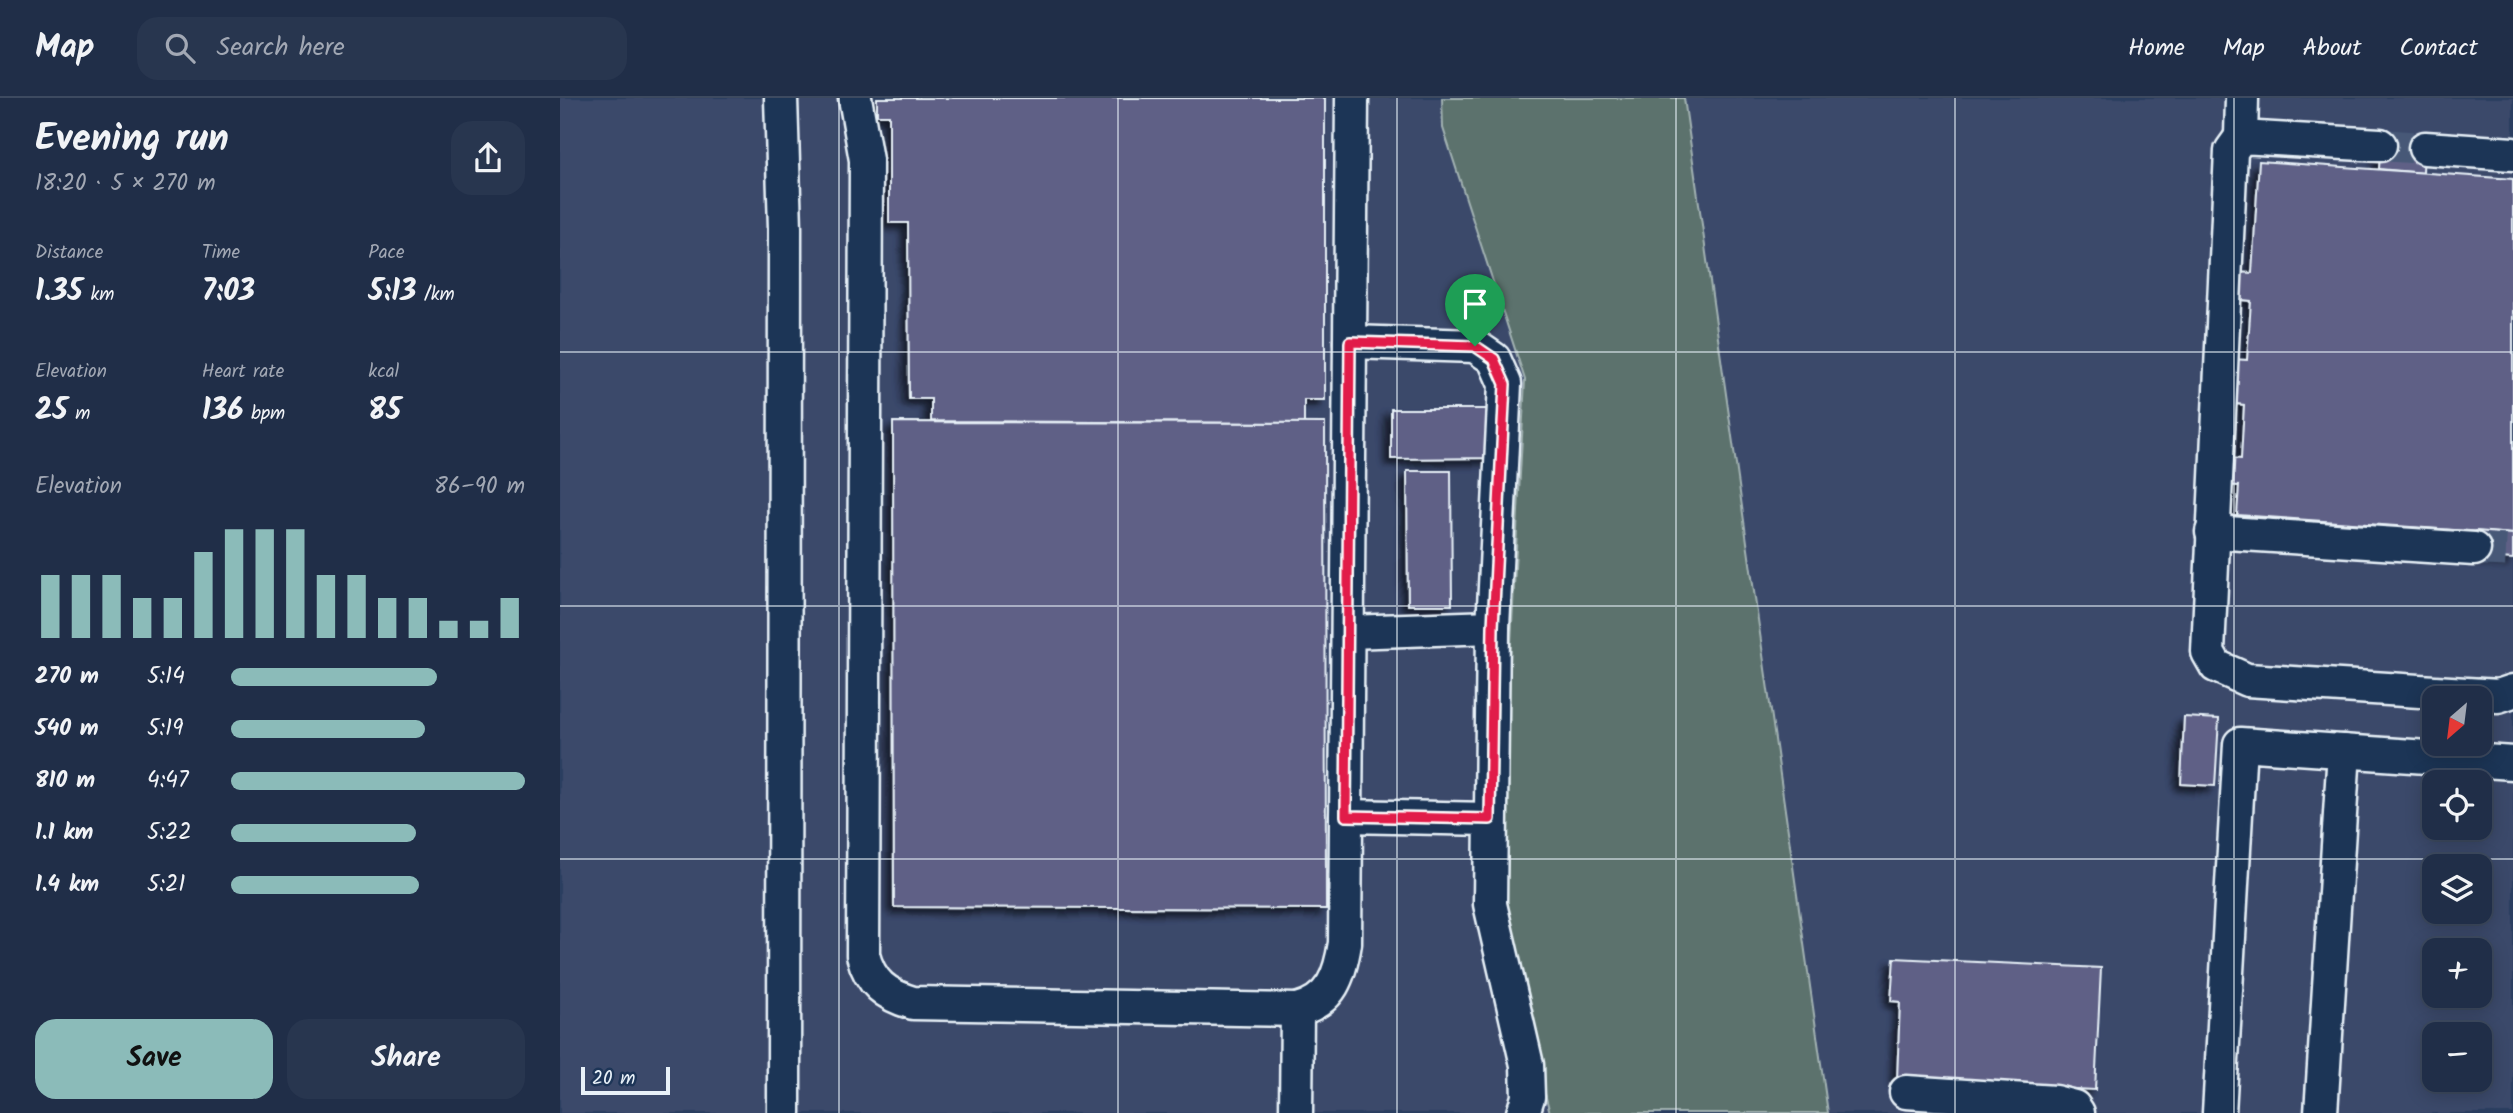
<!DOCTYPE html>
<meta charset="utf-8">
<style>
body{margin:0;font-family:Kalam,sans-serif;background:#28364f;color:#f1f3f6;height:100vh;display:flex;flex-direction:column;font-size:26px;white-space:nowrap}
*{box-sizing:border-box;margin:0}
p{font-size:23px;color:#a2a8b4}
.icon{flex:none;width:38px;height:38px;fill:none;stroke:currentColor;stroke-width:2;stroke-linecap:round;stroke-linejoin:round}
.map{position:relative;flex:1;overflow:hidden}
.side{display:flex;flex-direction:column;background:#202e48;width:560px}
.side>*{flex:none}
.needle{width:46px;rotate:208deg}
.fabs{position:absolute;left:1862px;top:588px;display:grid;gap:14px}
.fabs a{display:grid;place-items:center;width:70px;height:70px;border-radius:14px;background:#202e48;box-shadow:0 4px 18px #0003,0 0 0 2px #3d4a60;font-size:35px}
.scale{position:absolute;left:21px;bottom:18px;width:89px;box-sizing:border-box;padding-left:7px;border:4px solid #e8f1f8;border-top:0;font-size:19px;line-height:24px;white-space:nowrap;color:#e8f1f8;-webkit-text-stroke:5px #1d3557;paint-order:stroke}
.pin{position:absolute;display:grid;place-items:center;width:60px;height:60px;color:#fff;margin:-72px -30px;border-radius:50% 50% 50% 0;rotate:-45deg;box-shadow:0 0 7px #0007}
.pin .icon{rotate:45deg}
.round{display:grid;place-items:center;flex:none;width:74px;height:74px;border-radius:21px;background:#28364f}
.summary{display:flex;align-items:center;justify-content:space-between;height:119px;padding:0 35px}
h1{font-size:38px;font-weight:700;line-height:52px}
.stats{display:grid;grid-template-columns:repeat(3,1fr);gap:10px;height:119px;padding:7px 35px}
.stats div{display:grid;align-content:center}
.stats b{font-size:30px;font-weight:700}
.stats small{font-size:19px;font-weight:400}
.stats p{font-size:19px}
.chart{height:196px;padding:14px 35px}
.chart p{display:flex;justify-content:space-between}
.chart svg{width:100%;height:126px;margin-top:7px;stroke:#8bbbb9;stroke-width:6}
.cta{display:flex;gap:14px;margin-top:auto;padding:14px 35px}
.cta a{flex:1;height:80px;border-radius:21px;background:#8bbbb9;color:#111;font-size:28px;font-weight:700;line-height:80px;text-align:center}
.cta a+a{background:#28364f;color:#f1f3f6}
ul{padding:0 35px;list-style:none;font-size:23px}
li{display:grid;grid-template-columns:112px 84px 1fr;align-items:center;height:52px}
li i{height:18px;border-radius:9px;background:#8bbbb9}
header{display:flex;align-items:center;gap:42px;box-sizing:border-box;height:98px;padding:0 35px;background:#202e48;border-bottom:2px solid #3d4a60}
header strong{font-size:33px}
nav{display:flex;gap:38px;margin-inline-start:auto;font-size:24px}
.search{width:490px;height:63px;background:#28364f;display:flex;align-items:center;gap:18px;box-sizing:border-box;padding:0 24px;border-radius:21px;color:#a2a8b4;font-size:26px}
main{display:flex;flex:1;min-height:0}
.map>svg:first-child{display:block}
.built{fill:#3a486b;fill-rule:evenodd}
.green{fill:#5c726d;stroke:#a2b2b2;stroke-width:2}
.building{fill:#5f6186;stroke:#e8f1f8;stroke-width:2;filter:url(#shadow)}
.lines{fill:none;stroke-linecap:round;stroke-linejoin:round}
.minor-tunnel{stroke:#465977;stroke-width:32;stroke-dasharray:32 16;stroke-linecap:butt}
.minor-casing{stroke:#e8f1f8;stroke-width:37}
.minor{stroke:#1d3557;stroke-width:32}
.route-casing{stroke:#fff;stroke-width:14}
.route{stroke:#e11d48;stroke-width:9}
.grid{fill:none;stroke:#e8f1f8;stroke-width:2;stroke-opacity:0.55}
</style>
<header>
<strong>Map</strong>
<div class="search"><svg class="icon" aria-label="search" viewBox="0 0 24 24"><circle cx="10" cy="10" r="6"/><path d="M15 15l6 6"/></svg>Search here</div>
<nav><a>Home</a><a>Map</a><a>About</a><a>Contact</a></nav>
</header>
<main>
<section class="side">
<div class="summary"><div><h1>Evening run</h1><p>18:20 · 5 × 270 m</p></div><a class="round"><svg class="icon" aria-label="share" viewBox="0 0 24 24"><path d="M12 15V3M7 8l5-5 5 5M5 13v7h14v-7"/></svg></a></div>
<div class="stats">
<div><p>Distance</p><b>1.35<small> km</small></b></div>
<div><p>Time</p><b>7:03</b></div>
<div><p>Pace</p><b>5:13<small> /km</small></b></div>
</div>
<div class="stats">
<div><p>Elevation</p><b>25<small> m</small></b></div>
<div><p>Heart rate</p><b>136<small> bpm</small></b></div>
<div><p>kcal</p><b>85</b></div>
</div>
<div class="chart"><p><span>Elevation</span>86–90 m</p>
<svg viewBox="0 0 160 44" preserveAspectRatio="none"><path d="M5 44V22M15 44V22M25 44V22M35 44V30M45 44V30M55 44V14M65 44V6M75 44V6M85 44V6M95 44V22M105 44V22M115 44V30M125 44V30M135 44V38M145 44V38M155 44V30"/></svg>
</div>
<ul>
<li><b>270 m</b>5:14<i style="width:70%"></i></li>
<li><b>540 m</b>5:19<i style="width:66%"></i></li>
<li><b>810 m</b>4:47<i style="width:100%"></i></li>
<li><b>1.1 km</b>5:22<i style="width:63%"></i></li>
<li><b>1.4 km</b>5:21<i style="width:64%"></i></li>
</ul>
<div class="cta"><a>Save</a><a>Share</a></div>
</section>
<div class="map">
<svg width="1953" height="1015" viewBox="0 0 1953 1015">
<defs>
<filter id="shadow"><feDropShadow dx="-6" dy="6" stdDeviation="3.5" flood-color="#0009"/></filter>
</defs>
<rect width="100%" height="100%" fill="#2a3e60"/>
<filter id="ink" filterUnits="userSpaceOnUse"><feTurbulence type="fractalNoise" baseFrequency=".0143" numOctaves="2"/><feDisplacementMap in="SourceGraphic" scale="14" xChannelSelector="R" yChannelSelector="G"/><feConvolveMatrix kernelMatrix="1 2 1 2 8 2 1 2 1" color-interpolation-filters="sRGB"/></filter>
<g filter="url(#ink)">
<g class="built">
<path d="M0,0H882L883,30L965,282L937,808L990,1015H0Z"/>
<path d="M1124,0H1953V1015H1268ZM1874,600H1920V646H1874ZM1874,684H1920V730H1874ZM1874,768H1920V814H1874ZM1874,852H1920V898H1874ZM1874,936H1920V982H1874Z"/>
</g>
<path class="green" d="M882,0H1124L1268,1015H990L937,808L965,282L883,30Z"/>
<g class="building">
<path d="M317,0H765V302H744V325L371,323V301H349L348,125H329V17H317Z"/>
<path d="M1821,41L1864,43L1863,75L1819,71Z"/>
<path d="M1699,63L1953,81V436L1677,417L1679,388L1664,387L1666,360L1681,361L1684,307L1668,305L1671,261L1687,262L1691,203L1673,201L1675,174L1692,175Z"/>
<path d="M831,311H934V360L831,361Z"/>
<path d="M333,324L765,325L766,811L334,809Z"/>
<path d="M847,373H891L892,507H848Z"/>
<path d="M1916,433L1953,436V461L1914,458Z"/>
<path d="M1624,619L1659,621L1655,688L1621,686Z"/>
<path d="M1334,860L1541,870L1535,992L1337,982L1340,904L1331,903Z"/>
</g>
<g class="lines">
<g class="minor-tunnel">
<path d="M1820,47L1865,50"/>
<path d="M1914,451L1953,453"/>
</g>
<defs>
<g id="minor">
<path d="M221,0L225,130L224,1015"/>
<path d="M295,0L306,62L303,857C310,885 326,897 353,905L737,912C772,903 780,877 785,845L792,0"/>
<path d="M1681,39L1682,0"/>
<path d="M1820,47L1681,39L1671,53L1648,554L1656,568L1687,582L1938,598L1953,593"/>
<path d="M1865,50L1953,56"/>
<path d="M790,244L915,248L934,261L945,286L933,529L930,806L967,967L968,999L963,1015"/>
<path d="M1652,434L1914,451"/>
<path d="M788,534L933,529"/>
<path d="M786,718L930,721"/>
<path d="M1346,994L1495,1004L1514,1009L1518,1015"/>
<path d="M736,1015L737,912"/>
<path d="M1659,1015L1680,646L1953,665"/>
<path d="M1761,1015L1784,653"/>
</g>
</defs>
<use href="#minor" class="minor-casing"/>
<use href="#minor" class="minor"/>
</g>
</g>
<g class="lines" filter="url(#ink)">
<defs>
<path id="route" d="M790,244L915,248L934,261L945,286L933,529L930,721L786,718Z"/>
</defs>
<use href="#route" class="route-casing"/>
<use href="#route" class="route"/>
</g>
<path class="grid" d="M279,0V1015M558,0V1015M837,0V1015M1116,0V1015M1395,0V1015M1674,0V1015M0,254H1953M0,508H1953M0,761H1953"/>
</svg>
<div class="fabs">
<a><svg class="needle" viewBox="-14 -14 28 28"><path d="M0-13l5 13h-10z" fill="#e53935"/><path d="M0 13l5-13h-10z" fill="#a2a8b4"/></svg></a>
<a><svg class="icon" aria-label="locate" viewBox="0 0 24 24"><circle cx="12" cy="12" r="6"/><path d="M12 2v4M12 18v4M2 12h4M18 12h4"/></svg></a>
<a><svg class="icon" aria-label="layers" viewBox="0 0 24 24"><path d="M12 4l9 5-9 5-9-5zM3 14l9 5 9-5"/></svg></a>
<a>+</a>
<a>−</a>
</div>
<div class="scale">20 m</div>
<div class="pin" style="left:915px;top:248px;background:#1e9e55"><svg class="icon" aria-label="arrive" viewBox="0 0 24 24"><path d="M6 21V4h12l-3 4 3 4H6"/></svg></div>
</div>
</main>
